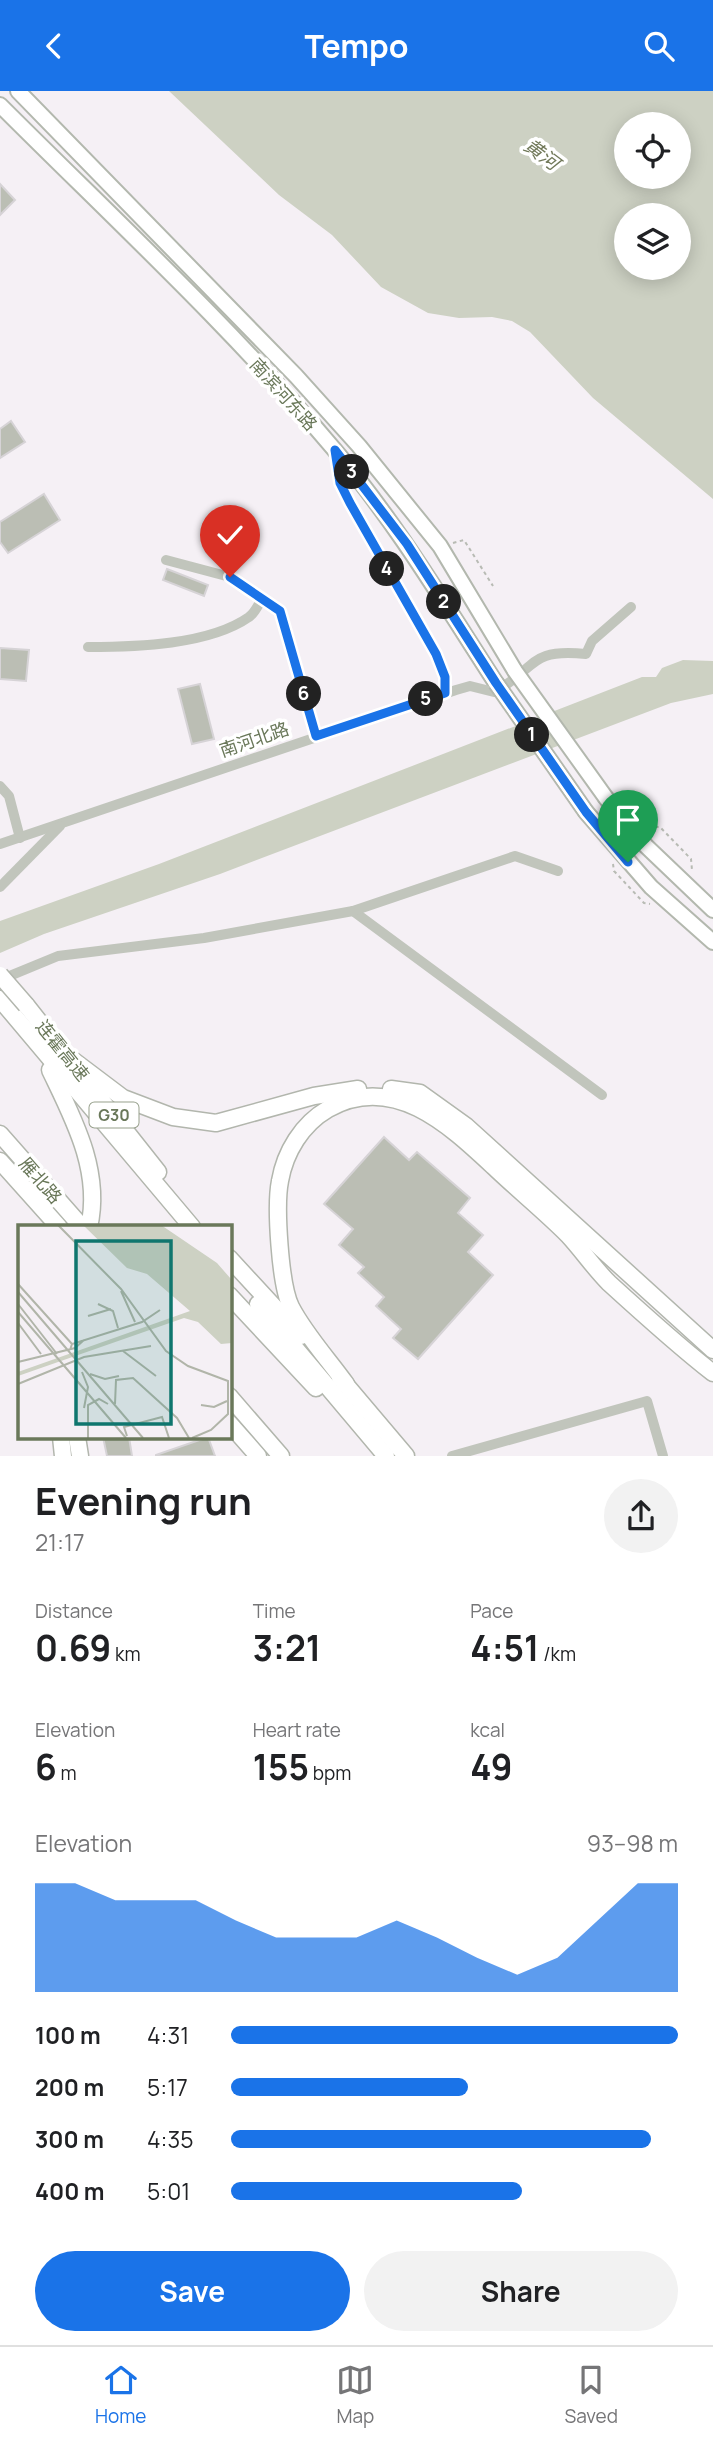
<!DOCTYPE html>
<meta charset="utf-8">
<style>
body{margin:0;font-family:Manrope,"Noto Sans SC",sans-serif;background:#f2f2f2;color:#202124;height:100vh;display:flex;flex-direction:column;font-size:26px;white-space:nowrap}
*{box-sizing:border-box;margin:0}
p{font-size:23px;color:#757577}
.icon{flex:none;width:38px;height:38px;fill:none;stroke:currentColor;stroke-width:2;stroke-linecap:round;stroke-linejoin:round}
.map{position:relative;height:1365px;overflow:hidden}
.side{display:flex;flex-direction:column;background:#fff;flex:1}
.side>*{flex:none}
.controls{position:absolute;left:614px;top:21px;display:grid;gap:14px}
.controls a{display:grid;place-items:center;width:77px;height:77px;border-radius:50%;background:#fff;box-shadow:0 4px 18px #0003;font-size:35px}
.pin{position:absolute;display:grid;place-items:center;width:60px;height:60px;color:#fff;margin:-72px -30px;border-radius:50% 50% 50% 0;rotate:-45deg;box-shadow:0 0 7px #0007}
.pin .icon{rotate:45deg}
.km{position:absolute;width:35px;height:35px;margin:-18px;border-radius:50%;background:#222;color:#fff;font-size:19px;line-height:35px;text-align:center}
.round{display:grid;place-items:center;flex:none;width:74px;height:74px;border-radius:37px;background:#f2f2f2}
.headline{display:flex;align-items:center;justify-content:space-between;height:119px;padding:0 35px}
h1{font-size:38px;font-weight:700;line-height:52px}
.metrics{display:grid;grid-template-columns:repeat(3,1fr);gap:10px;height:119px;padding:7px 35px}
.metrics div{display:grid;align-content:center}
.metrics b{font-size:35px;font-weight:700}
.metrics small{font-size:19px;font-weight:400}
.metrics p{font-size:19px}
.chart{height:196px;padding:14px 35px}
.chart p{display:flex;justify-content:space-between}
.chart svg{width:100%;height:126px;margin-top:7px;fill:#1a73e8;opacity:.7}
.cta{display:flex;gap:14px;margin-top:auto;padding:14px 35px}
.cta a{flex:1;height:80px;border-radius:42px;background:#1a73e8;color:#fff;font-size:28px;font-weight:700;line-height:80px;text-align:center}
.cta a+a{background:#f2f2f2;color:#202124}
ul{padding:0 35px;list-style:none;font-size:23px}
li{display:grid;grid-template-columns:112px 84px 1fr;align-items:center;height:52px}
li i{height:18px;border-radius:9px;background:#1a73e8}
header{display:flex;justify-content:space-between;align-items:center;height:91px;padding:0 35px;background:#1a73e8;color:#fff;font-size:32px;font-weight:700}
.tab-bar{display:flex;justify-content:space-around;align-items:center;height:98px;border-top:2px solid #e0e0e0;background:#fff;font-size:19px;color:#757577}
.tab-bar a{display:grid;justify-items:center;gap:4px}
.tab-bar .active{color:#1a73e8}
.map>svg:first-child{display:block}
.water{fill:#cdd1c3;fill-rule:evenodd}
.building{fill:#bbbeb4;stroke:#d6d3d6;stroke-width:2}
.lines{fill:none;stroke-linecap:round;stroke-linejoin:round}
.major-casing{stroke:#b3b8ae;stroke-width:18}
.highway-casing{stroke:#b2b6ad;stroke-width:19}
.path{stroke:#b8bbb4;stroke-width:2;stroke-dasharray:3.5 3.5;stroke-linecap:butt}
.minor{stroke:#c1c5bc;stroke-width:10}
.major{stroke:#fff;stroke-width:14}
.highway{stroke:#fff;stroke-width:16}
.major-bridge-casing{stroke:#b3b8ae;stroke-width:18;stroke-linecap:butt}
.highway-bridge-casing{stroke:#b2b6ad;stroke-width:19;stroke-linecap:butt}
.major-bridge{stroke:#fff;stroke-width:14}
.highway-bridge{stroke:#fff;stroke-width:16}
.route-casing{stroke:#fff;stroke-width:14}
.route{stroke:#1a73e8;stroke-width:9}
.labels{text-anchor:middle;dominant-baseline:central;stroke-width:7;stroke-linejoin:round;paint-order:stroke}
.shield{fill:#fff;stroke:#97a08c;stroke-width:2}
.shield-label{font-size:16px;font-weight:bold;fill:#6a785a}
.street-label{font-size:18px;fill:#6a785a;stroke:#fff}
.water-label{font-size:19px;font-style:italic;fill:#717959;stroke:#fff}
.inset-road{fill:none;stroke:#b1b5a9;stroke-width:2}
.view{fill:#0f766e;fill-opacity:0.15;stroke:#0f766e;stroke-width:3.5}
.inset-edge{fill:none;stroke:#6a785a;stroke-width:3.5}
</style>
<header><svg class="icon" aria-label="back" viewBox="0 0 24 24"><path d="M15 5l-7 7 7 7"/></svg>Tempo<svg class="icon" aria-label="search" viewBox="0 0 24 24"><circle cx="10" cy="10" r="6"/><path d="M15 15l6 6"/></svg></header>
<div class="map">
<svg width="713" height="1365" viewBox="0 0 713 1365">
<rect width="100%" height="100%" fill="#f5f0f5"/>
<g class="water">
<path d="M169,0H713V408L593,307L530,241L512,230L492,226L459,227L428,222L381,196L332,144L279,104ZM626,33H679V86H626ZM626,124H679V177H626Z"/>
<path d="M683,569L713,570V603L671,612L220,783L44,843L0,862V830L159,773L642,586H656L662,577Z"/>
</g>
<g class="building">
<path d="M0,93L15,109L0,124Z"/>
<path d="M11,330L25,351L0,367V338Z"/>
<path d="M44,403L60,429L8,462L0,451V431Z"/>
<path d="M167,478L208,494L204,505L163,489Z"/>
<path d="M0,557L29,559L26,590L0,588Z"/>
<path d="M200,593L214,648L192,653L178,598Z"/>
<path d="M384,1046L409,1069L417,1061L470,1107L458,1122L483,1144L468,1161L493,1184L418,1268L393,1247L401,1238L376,1215L384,1206L358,1182L364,1176L339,1154L353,1138L324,1113Z"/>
<path d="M103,1346H129L132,1365H107Z"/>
<path d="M208,1346L215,1365H156V1364Z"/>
</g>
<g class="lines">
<defs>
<g id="major">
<path d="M18,0L296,285L359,355L440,455L515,580"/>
<path d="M0,14C112,126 230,235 333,357C395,430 444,512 496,592"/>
<path d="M606,707L646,755L713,819"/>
<path d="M586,721L651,796L713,851"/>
</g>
<g id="highway">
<path d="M0,908L192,1136"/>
<path d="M26,914L158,1081"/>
<path d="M70,967L123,1007L173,1026L216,1032L314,1005L358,998"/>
<path d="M50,979C73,1027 102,1080 89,1136"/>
<path d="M391,998L420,1002L466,1035L713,1259"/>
<path d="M0,1043L82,1136"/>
<path d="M0,1070L59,1136"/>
<path d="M229,1167L301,1245"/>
<path d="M229,1204L316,1297"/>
<path d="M258,1213L386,1365"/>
<path d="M340,1287L406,1365"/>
<path d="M346,1293C328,1268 305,1243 291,1216C280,1194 275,1115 280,1090C285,1061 302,1033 328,1018C393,981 449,1034 494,1076C518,1099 544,1120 568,1144C582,1159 594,1177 609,1192C643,1223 677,1254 713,1282"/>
<path d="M229,1305L281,1365"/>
<path d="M229,1332L258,1365"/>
<path d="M61,1346L63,1365"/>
<path d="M77,1346L80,1365"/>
</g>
</defs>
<use href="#major" class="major-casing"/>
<use href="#highway" class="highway-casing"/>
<g class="path">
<path d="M453,452L464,449L493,495"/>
<path d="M648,736H660L691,768L692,779"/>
<path d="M613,773L614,780L644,812L650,813"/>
</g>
<g class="minor">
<path d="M335,361L340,392L350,412L436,563L445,586V602"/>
<path d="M166,469L230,486L280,520L316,645"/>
<path d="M88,556C136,556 209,554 249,526C255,522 258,514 262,508"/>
<path d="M0,695L9,705L20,747"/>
<path d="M0,753L456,599L470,595L494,601C538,578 526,557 586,563L592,550L631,516"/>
<path d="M0,796L60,735"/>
<path d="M353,820L602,1004"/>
<path d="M0,889L58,865L204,847L353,820L515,765L558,780"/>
<path d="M452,1365L647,1310L663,1365"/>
</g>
<use href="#major" class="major"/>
<use href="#highway" class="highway"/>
<defs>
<g id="major-bridge">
<path d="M515,580L606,707"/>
<path d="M496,592L586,721"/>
</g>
<path id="highway-bridge" d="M0,884L26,914"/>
</defs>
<use href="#major-bridge" class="major-bridge-casing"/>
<use href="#highway-bridge" class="highway-bridge-casing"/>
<use href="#major-bridge" class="major-bridge"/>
<use href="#highway-bridge" class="highway-bridge"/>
</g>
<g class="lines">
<defs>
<path id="route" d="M230,486L280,520L316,645L445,602V586L436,563L350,412L340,392L335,359L407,453L496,592L586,721L628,771"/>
</defs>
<use href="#route" class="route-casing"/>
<use href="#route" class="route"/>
</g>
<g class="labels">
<rect class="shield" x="89.5" y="1011.5" width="49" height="25" rx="5"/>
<g class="shield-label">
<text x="114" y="1024">G30</text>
</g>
<g class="street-label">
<text transform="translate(284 303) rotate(48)">南滨河东路</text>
<text transform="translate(254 648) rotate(-19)">南河北路</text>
<text transform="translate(63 959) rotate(51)">连霍高速</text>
<text transform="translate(41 1089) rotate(49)">雁北路</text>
</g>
<g class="water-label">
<text transform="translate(542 63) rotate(37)">黄河</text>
</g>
</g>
<g transform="translate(18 1134)">
<rect width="214" height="214" fill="#f5f0f5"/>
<path d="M65,0H143L199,38L213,54L214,118L203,119L180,97L166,93L0,151V147L172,86L129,49L109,43Z" fill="#cdd1c3"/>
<path class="inset-road" d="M40,0L103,64L148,126L170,141L210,156V189L193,205L174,213M0,59L54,119M103,66L117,97M0,67L125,213M0,79L39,129M80,79L95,86L100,103M0,87L108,213M70,91L93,84M0,98L23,129M52,125L54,119L124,97L142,85M105,126L138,151M0,137L57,123L66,115M64,147L70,162L66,183M72,149L87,154L101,151M0,159L66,132L133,121M97,179L98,155L115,153L159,193L171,213M183,180L196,182L209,176M109,211L106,202L144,192L151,213M70,213V180L81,174L90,179"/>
<path class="view" d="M58,16H153V199H58Z"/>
<rect width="214" height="214" class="inset-edge"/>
</g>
</svg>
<div class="controls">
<a><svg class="icon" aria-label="locate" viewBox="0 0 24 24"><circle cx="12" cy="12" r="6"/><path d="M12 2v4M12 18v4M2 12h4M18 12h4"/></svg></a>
<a><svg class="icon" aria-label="layers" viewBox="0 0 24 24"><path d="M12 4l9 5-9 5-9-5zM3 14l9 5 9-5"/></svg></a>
</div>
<div class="pin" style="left:628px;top:771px;background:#1e9e55"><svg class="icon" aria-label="arrive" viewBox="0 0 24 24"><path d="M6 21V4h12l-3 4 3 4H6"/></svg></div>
<div class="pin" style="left:230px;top:486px;background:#d93025"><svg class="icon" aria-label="check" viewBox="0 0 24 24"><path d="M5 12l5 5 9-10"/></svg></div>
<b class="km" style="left:532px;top:644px">1</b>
<b class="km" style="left:444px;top:511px">2</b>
<b class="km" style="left:352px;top:381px">3</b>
<b class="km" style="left:387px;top:478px">4</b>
<b class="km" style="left:426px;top:608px">5</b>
<b class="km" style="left:304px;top:603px">6</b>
</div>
<section class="side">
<div class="headline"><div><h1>Evening run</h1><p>21:17</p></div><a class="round"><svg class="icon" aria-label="share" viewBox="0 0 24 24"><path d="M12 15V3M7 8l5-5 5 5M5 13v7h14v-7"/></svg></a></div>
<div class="metrics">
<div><p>Distance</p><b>0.69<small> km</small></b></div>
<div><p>Time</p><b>3:21</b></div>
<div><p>Pace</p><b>4:51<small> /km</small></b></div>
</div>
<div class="metrics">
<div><p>Elevation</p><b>6<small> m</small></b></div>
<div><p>Heart rate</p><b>155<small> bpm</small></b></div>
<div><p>kcal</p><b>49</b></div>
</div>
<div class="chart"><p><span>Elevation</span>93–98 m</p>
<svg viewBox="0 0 160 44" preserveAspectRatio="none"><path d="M0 44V6L10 6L20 12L30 12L40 12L50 19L60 25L70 25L80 25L90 19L100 25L110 32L120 38L130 32L140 19L150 6L160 6V44z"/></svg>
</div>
<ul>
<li><b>100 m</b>4:31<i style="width:100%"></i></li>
<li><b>200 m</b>5:17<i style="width:53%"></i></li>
<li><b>300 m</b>4:35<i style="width:94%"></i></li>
<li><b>400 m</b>5:01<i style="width:65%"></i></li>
</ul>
<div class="cta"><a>Save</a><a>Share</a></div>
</section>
<nav class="tab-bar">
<a class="active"><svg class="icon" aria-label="home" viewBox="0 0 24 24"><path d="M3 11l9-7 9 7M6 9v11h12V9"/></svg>Home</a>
<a><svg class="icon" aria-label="map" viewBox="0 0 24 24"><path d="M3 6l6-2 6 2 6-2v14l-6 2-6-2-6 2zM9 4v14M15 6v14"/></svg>Map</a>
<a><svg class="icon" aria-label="saved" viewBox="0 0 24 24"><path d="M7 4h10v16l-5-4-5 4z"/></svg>Saved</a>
</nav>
